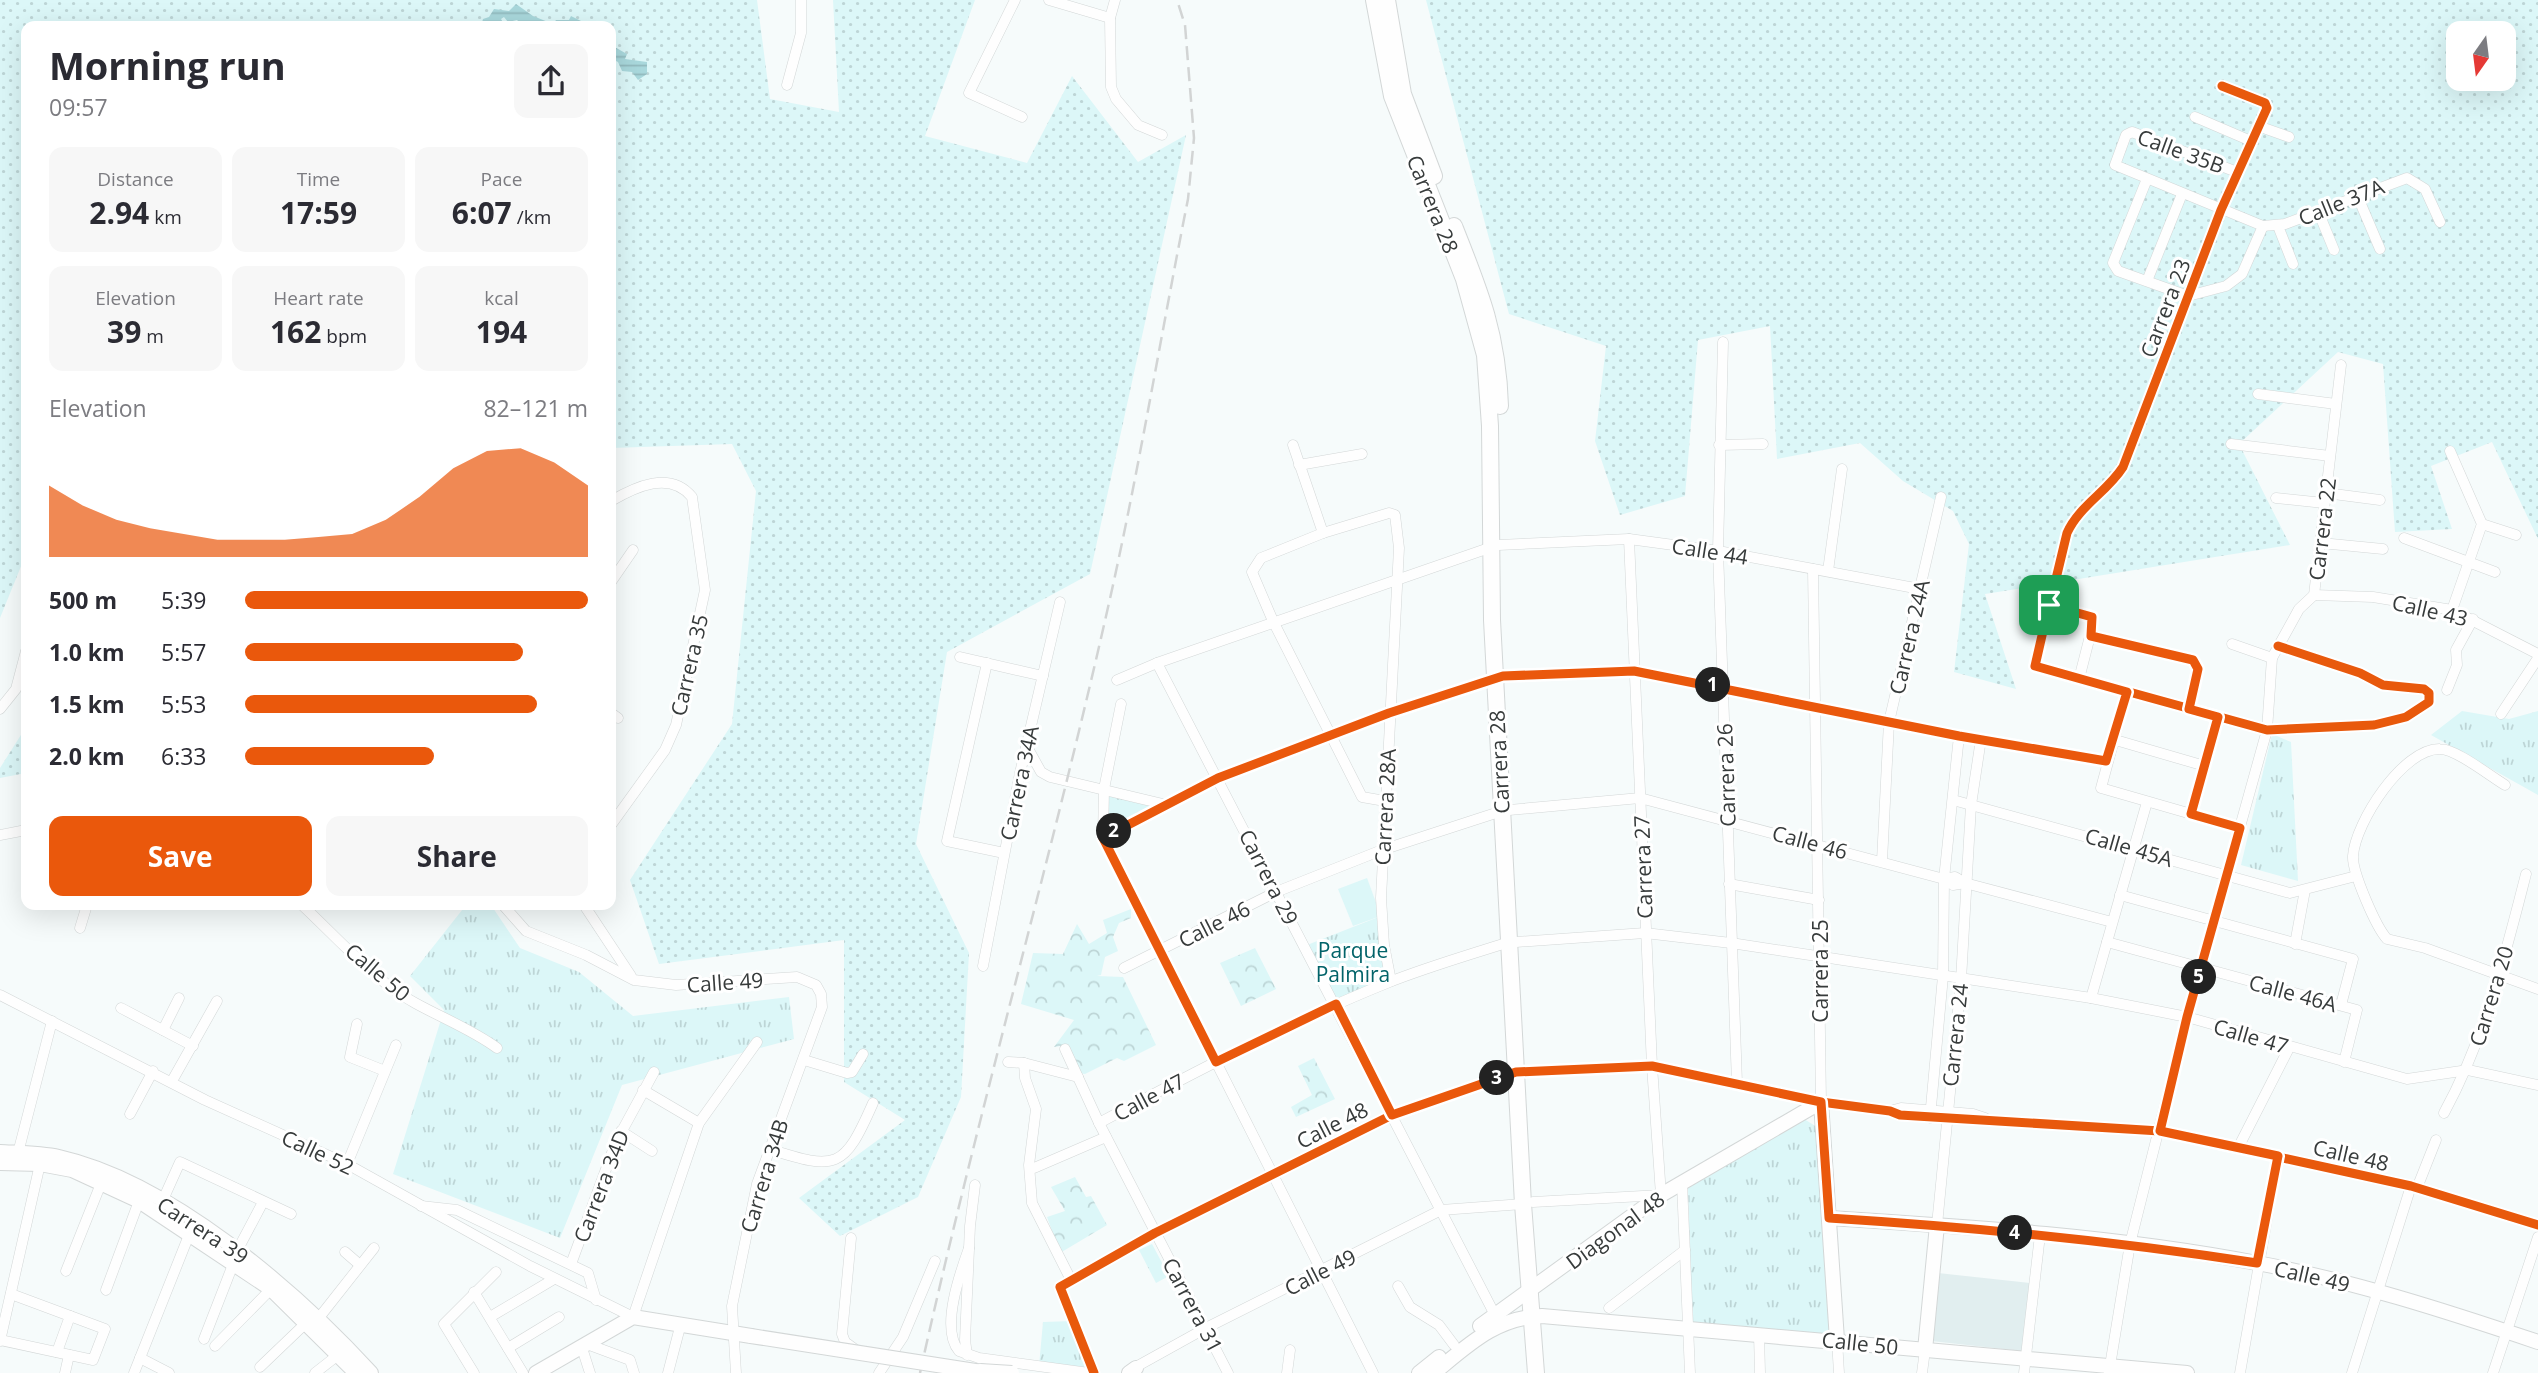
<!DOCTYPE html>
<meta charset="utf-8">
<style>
body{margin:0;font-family:"Open Sans",sans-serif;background:#f7f7f7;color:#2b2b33;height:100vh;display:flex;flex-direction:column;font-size:26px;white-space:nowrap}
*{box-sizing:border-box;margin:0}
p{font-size:23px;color:#7c7c81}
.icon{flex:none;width:38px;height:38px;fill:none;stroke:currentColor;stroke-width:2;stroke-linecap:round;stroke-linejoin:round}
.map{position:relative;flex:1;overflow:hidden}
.panel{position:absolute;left:21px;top:21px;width:595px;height:889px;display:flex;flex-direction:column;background:#fff;border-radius:14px;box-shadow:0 7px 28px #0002}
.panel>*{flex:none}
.needle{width:46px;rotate:194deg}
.controls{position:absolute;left:2446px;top:21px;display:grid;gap:14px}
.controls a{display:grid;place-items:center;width:70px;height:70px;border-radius:14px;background:#fff;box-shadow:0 7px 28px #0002;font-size:35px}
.pin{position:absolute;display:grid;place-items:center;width:60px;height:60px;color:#fff;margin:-30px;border-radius:14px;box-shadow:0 4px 10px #0006}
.km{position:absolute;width:35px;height:35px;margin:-18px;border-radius:50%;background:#222;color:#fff;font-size:19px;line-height:35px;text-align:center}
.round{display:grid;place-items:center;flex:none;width:74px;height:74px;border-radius:14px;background:#f7f7f7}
.summary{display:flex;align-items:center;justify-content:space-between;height:119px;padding:0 28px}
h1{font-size:38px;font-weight:700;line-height:52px}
.stats{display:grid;grid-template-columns:repeat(3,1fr);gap:10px;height:119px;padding:7px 28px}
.stats div{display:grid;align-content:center;border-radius:14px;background:#f7f7f7;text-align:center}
.stats b{font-size:30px;font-weight:700}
.stats small{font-size:19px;font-weight:400}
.stats p{font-size:19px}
.chart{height:196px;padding:14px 28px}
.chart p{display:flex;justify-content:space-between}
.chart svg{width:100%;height:126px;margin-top:7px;fill:#ea580c;opacity:.7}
.button{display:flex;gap:14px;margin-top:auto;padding:14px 28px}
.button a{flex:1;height:80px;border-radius:14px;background:#ea580c;color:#fff;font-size:28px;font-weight:700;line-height:80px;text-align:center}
.button a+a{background:#f7f7f7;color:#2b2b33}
ul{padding:0 28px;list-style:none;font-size:23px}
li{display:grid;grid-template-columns:112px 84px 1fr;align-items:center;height:52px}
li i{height:18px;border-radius:9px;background:#ea580c}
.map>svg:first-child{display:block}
.built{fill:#e1eeef}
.grass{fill:url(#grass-dots);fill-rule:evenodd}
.forest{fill:url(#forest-crowns)}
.park{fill:url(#park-tufts)}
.pitch{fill:#dcf7f8}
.water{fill:url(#water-rules)}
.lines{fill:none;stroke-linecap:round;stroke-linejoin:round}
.street-casing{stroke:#d3d7d7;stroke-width:11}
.secondary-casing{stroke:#d3d7d7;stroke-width:16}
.primary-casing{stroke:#d3d7d7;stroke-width:18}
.street{stroke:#fefefe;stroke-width:10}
.secondary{stroke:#fefefe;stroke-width:14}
.primary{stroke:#fefefe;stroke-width:16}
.rail{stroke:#d2d4d4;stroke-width:2.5;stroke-dasharray:14 7;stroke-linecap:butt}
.secondary-bridge-casing{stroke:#d3d7d7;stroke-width:16;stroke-linecap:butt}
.secondary-bridge{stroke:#fefefe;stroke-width:14}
.cycleway-casing{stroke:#fff;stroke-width:13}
.cycleway{stroke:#e8590c;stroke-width:9}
.route-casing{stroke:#fff;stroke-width:14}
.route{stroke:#ea580c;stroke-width:9}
.labels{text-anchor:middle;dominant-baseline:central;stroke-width:6;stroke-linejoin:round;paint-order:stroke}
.street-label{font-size:21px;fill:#373b3b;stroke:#fff}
.park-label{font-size:21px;fill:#026369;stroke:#fff}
</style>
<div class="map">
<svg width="2538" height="1373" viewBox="0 0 2538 1373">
<defs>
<pattern id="grass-dots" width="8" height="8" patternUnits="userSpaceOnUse" patternTransform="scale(1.75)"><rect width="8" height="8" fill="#dcf7f8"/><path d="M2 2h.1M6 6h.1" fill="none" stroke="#bdd5d6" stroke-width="1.8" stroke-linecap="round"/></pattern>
<pattern id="forest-crowns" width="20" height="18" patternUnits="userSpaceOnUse" patternTransform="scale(1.75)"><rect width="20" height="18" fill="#dcf7f8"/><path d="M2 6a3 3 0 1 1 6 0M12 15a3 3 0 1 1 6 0" fill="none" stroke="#bdd5d6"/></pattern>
<pattern id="park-tufts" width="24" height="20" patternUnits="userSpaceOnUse" patternTransform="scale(1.75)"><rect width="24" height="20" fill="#dcf7f8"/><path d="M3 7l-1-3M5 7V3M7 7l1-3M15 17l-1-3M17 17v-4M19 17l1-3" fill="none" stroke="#bdd5d6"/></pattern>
<pattern id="water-rules" width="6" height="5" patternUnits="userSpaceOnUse" patternTransform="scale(1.75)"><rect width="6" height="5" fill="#a9d8dc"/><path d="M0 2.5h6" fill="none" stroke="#92babe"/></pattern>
</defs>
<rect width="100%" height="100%" fill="#f6fbfb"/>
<path class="built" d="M1938,1273L2030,1283L2022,1351L1931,1341Z"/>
<g class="grass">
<path d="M0,0H757L770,99L839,112L833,0H975L925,136L1027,163L1072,76L1138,162L1186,135L1090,574L947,652L916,844L969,953L961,1097L918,1197L840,1236L799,1198L905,1120L844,1082V940L659,964L630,880L732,724L756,491L732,444L611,448V26H26V554L0,618Z"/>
<path d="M1426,0H2538V539L2492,442L2431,466L2452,529L2395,532L2383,364L2338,352L2239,444L2290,545L1985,594L2016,689L1954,672L1969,544L1953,511L1903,481L1860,443L1777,459L1770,326L1698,340L1685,496L1620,515L1595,441L1606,346L1509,314ZM2459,33H2504V79H2459Z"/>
<path d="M26,727V773L0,778V768Z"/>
</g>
<g class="forest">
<path d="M1131,909V918L1119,923L1113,937L1118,951L1105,957L1101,975L1097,976L1123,977L1156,1045L1124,1061L1117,1058L1085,1074L1079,1073L1067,1045L1054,1047L1074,1020L1021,1004L1033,953L1063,954L1077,924L1089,944L1107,933L1103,920Z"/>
<path d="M1255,948L1276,989L1241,1006L1220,963Z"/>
<path d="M1314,1058L1335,1099L1296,1117L1291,1107L1312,1095L1298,1066Z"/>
<path d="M1075,1177L1086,1197L1091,1196L1107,1225L1060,1253L1047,1217L1065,1211L1051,1187Z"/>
</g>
<g class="park">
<path d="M2462,711L2509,719L2538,711V795L2431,735Z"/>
<path d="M2272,734L2291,742L2298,881L2241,865Z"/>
<path d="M1106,792L1157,806L1105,834Z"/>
<path d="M466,905H491L520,948L579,972L633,1016L789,997L794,1039L622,1085L560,1238L393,1174L444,1010L410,976Z"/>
<path d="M1381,916L1391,981L1336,1004L1307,945Z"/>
<path d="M1804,1119L1817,1127L1834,1335L1692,1324L1688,1188Z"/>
<path d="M1152,1244L1169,1276L1156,1283L1139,1250Z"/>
<path d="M1073,1321L1094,1373L1039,1366L1043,1322Z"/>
</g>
<path class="pitch" d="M1367,878L1381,916L1353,926L1338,889Z"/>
<g class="water">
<path d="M516,4L533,16L553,24L556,20H569L571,16L591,26H563L561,22L558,26L545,24L523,26L517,20L508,22L504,17L501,19L505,26H481L483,19L489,17L494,9L509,11Z"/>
<path d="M611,45L627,54L625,59L647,62V74L638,80L632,72L622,71L618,62L612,59Z"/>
</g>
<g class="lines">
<defs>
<g id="street">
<path d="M1015,0L969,93L1022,117"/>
<path d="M1049,0L1110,18"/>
<path d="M1115,0L1110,18L1111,87L1116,99L1138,125L1162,135"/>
<path d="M787,85L801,33V0"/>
<path d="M2222,86L2265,103L2267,108L2221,210L2123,467C2107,492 2079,506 2067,533L2035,666L2267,730L2374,725L2406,717L2429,702V693L2424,689L2383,685L2360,673L2278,646"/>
<path d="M2195,117L2251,141"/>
<path d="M2258,126L2289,137"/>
<path d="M2237,172L2132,132L2126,135L2115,165L2263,226L2285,224L2407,178L2425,189L2440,222"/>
<path d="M2147,179L2113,263L2118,271L2188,296L2226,286L2242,274L2263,226"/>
<path d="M2357,195L2380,249"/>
<path d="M2318,211L2334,250"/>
<path d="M2278,226L2293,264"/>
<path d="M2147,281L2182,194"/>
<path d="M1723,342L1718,551L1737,1083"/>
<path d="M2258,394L2336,404"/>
<path d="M2231,444L2330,456"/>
<path d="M1293,445L1323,533"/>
<path d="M1719,445L1763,444"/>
<path d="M2450,451L2482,524L2452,610"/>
<path d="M1299,465L1362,454"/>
<path d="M2326,493L2380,500"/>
<path d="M2276,498L2324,503"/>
<path d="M611,501C635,487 670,470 692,497L705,590L676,725L665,750L611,825"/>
<path d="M2482,524L2516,535"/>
<path d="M2404,538L2495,572"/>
<path d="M2321,543L2383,549"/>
<path d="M1498,545L1629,539L1718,551L1920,589"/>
<path d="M1813,569L1821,1102"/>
<path d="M1828,571L1842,469"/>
<path d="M611,582L633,550"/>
<path d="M2314,595L2373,597L2452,610L2538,654"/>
<path d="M2049,605L2092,617L2090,636"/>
<path d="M2232,644L2272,658"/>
<path d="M960,657L1043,676"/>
<path d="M987,663L947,841L1004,853"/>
<path d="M1157,663L1495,1315"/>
<path d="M2079,679L2090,636L2193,660L2198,669L2189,709"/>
<path d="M1117,680L1157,663L1489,548"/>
<path d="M2447,690L2457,665L2456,650L2473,619"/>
<path d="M2127,692L2101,788L2240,828"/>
<path d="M1121,704L1104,789L1103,838L1373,1373"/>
<path d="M0,709L16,689L26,651"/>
<path d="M611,713L618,718"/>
<path d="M2501,714L2538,658"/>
<path d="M2112,739L2205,766"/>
<path d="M1026,745L1041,772L1050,777L1163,804"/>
<path d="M2505,785C2490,776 2456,749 2440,749C2403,748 2355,823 2353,856C2352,872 2376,927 2387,939L2425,948L2538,989"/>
<path d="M1953,800L2290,893L2356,876"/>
<path d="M1385,801L1362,797L1273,621L1252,572L1261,558L1323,533L1389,513L1395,515L1399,548L1381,898L1384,945L1391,981"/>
<path d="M1509,810L1640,798L1944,879L1953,885L1965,883"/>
<path d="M2191,814L2218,717"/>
<path d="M0,835L26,830"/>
<path d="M1103,838L1218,778L1389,713L1503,676L1634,671L1959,736L2106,761"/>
<path d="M1882,861L1889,722L1941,497"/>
<path d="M1944,879L1955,877L1965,883L2112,922"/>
<path d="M1729,884L1819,900"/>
<path d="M2120,895L2353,959L2341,1005"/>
<path d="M302,905C331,932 358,962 389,986C421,1011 463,1023 497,1048"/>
<path d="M503,905L526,931L586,955L634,980L676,985L797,977L816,985L821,994L822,1007L757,1184L732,1306L736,1373"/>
<path d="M584,905L631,976"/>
<path d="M80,928L87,905"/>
<path d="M1516,942L1645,933L1731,943L2091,998L2187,1017L2407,1079L2468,1070L2538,1085"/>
<path d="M2107,942L2357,1010L2344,1062"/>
<path d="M2295,944L2305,890"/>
<path d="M983,966L1020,773L1060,602"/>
<path d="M1124,968L1276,892L1382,850L1502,811"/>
<path d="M0,995L205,1100L347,1164L530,1266L633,1317L699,1123L757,1042"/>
<path d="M2091,998L2147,802"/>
<path d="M121,1008L193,1046"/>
<path d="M357,1024L350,1057L385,1071"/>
<path d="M163,1030L179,998"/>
<path d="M1065,1049L1099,1123L1228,1373"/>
<path d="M804,1060L847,1073L852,1072L863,1054"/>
<path d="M1008,1062L1024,1063L1078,1077"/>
<path d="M1024,1063L1025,1078L1036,1109L1029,1165L1032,1203L1071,1280"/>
<path d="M172,1081L217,1001"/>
<path d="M643,1090L699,1123"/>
<path d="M1890,1111L1901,1108L1973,1114L1985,1118"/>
<path d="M2444,1113C2485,1038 2505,956 2526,874"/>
<path d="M130,1114L153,1071"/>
<path d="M1930,1118L1943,976L1944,879L1959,736"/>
<path d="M1099,1123C1193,1073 1288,1023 1387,983C1427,967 1469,955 1509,942"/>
<path d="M621,1131L652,1151"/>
<path d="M2238,1148L2289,1048"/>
<path d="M769,1149C837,1171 844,1169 873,1103"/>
<path d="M18,1153L52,1021"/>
<path d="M347,1164L396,1045"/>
<path d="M1034,1168L1106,1137"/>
<path d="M1682,1183L1690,1373"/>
<path d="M2417,1188L2436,1140"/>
<path d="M162,1202L180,1162L291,1214"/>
<path d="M1533,1202L1661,1195L1652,1066L1629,539"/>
<path d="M421,1206L457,1210L588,1273L596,1300"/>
<path d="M1937,1225L1961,980L1971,805L1981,739"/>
<path d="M851,1238L842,1334L845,1342L856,1350"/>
<path d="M969,1248C960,1273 940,1329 959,1351L979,1358L1089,1373"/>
<path d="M237,1251L263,1202"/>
<path d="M345,1252L360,1265"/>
<path d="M571,1264L616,1142L654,1072"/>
<path d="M66,1271L102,1181"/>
<path d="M1398,1286L1410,1307L1439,1325L1454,1345"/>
<path d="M106,1290L139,1201"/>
<path d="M474,1292L523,1373"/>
<path d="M1609,1308L1685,1250"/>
<path d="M490,1317L554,1279"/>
<path d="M318,1319L374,1248"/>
<path d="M1759,1334L1760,1373"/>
<path d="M204,1339L234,1262"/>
<path d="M0,1340L93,1360L105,1329L11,1294"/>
<path d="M1837,1340L1839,1373"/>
<path d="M0,1341L40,1164"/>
<path d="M587,1344L630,1360L634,1373"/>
<path d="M215,1346L271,1289"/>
<path d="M508,1348L559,1317"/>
<path d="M582,1348L590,1373"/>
<path d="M57,1352L70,1316"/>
<path d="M967,1355L965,1340L970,1226L975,1185"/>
<path d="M140,1358L169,1373"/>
<path d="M260,1367L307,1322"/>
<path d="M1132,1369L1206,1328L1441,1210L1523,1204"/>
<path d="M2109,1372L2130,1244L2187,1017L2267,730L2272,658L2299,609L2314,595L2341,365"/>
<path d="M65,1373L69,1355"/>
<path d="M134,1373L191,1230"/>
<path d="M315,1373L338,1355"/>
<path d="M474,1373L444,1324L496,1272"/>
<path d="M668,1373L680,1327"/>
<path d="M879,1373L903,1337L935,1261"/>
<path d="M1094,1373L1060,1287L1155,1233L1392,1115L1516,1072L1652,1066L1821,1102L1890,1111L1900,1115L2160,1131L2411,1186L2538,1225"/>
<path d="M1287,1373L1290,1350"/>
<path d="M1922,1373L1925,1350"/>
<path d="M2024,1373L2040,1235"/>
<path d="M2240,1373L2278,1156"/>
<path d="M2352,1373L2411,1186"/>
<path d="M2493,1373L2538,1237"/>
</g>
<g id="secondary">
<path d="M0,1152C19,1153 40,1153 59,1157C170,1182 296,1291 371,1373"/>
<path d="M0,1163L40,1164L72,1170L139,1201L271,1289L356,1373"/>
<path d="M1829,1218C1971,1227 2116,1236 2257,1263C2353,1281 2446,1311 2538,1342"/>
<path d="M1480,1326L1661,1195L1821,1102L1837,1340"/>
<path d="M1925,1350L1937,1225"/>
<path d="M536,1373L633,1317L751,1336"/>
<path d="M1129,1373L1136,1368"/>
<path d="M1419,1373L1439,1357"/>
<path d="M1434,1373C1467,1346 1496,1317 1542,1316L2187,1373"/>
</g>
<g id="primary">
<path d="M1374,0L1392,96L1464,279L1485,355L1490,426L1492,620L1523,1204L1536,1373"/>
<path d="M1387,0L1403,94L1434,176"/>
<path d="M1454,226C1480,291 1498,335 1500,406"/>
</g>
</defs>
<use href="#street" class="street-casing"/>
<use href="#secondary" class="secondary-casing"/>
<use href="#primary" class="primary-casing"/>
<use href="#street" class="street"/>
<use href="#secondary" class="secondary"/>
<use href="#primary" class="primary"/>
<path class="rail" d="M920,1373C977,1115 1051,861 1109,603C1139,470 1161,334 1188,199L1194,138L1185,25L1177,0"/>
<defs>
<g id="secondary-bridge">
<path d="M751,1336L988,1373"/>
<path d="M980,1371L1012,1373"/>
</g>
</defs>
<use href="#secondary-bridge" class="secondary-bridge-casing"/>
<use href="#secondary-bridge" class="secondary-bridge"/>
<defs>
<g id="cycleway">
<path d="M2222,86L2265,103L2267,108L2221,210L2123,467C2107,492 2079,506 2067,533L2035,666L2267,730L2374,725L2406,717L2429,702V693L2424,689L2383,685L2360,673L2278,646"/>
<path d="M1094,1373L1060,1287L1155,1233L1392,1115L1516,1072L1652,1066L1821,1102L1890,1111L1900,1115L2160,1131L2411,1186L2538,1225"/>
</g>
</defs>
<use href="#cycleway" class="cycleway-casing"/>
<use href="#cycleway" class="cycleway"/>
</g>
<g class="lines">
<defs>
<path id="route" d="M2049,605L2092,617L2091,636L2193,660L2198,669L2189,709L2218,717L2191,814L2240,828L2187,1017L2160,1131L2278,1156L2257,1263C2115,1241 1972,1227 1829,1218L1821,1102L1652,1066L1516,1072L1392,1115L1336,1004L1216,1062L1103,838L1218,778L1389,713L1503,676L1634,671L1959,736L2106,761L2127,692L2035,666Z"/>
</defs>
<use href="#route" class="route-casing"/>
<use href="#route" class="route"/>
</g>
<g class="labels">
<g class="street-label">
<text transform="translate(2181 151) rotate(20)">Calle 35B</text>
<text transform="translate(2341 202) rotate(-22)">Calle 37A</text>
<text transform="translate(1433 204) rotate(68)">Carrera 28</text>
<text transform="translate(2165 308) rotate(-69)">Carrera 23</text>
<text transform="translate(2322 529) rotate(-83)">Carrera 22</text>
<text transform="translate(1710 551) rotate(9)">Calle 44</text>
<text transform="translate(2430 610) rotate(13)">Calle 43</text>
<text transform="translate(1909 637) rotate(-77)">Carrera 24A</text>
<text transform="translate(689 665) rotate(-77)">Carrera 35</text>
<text transform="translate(1499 762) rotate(-93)">Carrera 28</text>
<text transform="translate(1726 775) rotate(-92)">Carrera 26</text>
<text transform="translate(1019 783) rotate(-78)">Carrera 34A</text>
<text transform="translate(1385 807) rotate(-87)">Carrera 28A</text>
<text transform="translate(1810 842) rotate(15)">Calle 46</text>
<text transform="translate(2129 847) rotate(16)">Calle 45A</text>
<text transform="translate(1643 867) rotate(-92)">Carrera 27</text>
<text transform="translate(1269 877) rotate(63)">Carrera 29</text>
<text transform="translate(1214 924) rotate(-27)">Calle 46</text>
<text transform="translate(1820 971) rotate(-90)">Carrera 25</text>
<text transform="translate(378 972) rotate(40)">Calle 50</text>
<text transform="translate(725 982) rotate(-4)">Calle 49</text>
<text transform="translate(2293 993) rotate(15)">Calle 46A</text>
<text transform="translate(2491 996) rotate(-73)">Carrera 20</text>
<text transform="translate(1955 1035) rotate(-84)">Carrera 24</text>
<text transform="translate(2251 1036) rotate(16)">Calle 47</text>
<text transform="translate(1149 1097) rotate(-28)">Calle 47</text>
<text transform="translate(1332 1125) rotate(-27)">Calle 48</text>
<text transform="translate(318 1152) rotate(25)">Calle 52</text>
<text transform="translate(2351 1155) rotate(13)">Calle 48</text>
<text transform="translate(764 1176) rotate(-73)">Carrera 34B</text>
<text transform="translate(601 1186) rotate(-69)">Carrera 34D</text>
<text transform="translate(203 1230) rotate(33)">Carrera 39</text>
<text transform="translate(1615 1230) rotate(-36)">Diagonal 48</text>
<text transform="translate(1320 1272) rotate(-27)">Calle 49</text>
<text transform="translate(2312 1276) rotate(13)">Calle 49</text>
<text transform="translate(1193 1305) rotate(62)">Carrera 31</text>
<text transform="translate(1860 1343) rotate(6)">Calle 50</text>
</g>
<g class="park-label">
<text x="1353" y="950">Parque<tspan x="1353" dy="24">Palmira</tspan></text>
</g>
</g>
</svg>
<div class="controls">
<a><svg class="needle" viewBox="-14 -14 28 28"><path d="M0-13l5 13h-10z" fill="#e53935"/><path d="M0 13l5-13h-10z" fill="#7c7c81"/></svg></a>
</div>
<div class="pin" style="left:2049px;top:605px;background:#1e9e55"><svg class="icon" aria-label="arrive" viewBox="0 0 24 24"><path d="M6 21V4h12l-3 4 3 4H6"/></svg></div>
<b class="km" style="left:1713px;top:685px">1</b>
<b class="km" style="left:1114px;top:831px">2</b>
<b class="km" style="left:1497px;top:1078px">3</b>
<b class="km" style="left:2015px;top:1233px">4</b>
<b class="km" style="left:2199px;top:977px">5</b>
<section class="panel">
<div class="summary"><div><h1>Morning run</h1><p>09:57</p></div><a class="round"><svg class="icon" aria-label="share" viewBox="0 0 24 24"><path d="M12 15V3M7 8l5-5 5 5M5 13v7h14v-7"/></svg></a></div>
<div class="stats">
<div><p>Distance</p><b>2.94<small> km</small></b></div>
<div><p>Time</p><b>17:59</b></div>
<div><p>Pace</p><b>6:07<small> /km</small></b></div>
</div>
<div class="stats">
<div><p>Elevation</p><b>39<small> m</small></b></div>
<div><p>Heart rate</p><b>162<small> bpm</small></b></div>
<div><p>kcal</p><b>194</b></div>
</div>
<div class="chart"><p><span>Elevation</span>82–121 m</p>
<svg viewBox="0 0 160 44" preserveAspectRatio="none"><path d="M0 44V19L10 26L20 31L30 34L40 36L50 38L60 38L70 38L80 37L90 36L100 31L110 23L120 13L130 7L140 6L150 11L160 19V44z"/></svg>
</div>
<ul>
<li><b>500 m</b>5:39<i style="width:100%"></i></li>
<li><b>1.0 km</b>5:57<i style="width:81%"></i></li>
<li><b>1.5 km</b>5:53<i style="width:85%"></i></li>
<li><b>2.0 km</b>6:33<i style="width:55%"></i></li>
</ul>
<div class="button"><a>Save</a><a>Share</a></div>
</section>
</div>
